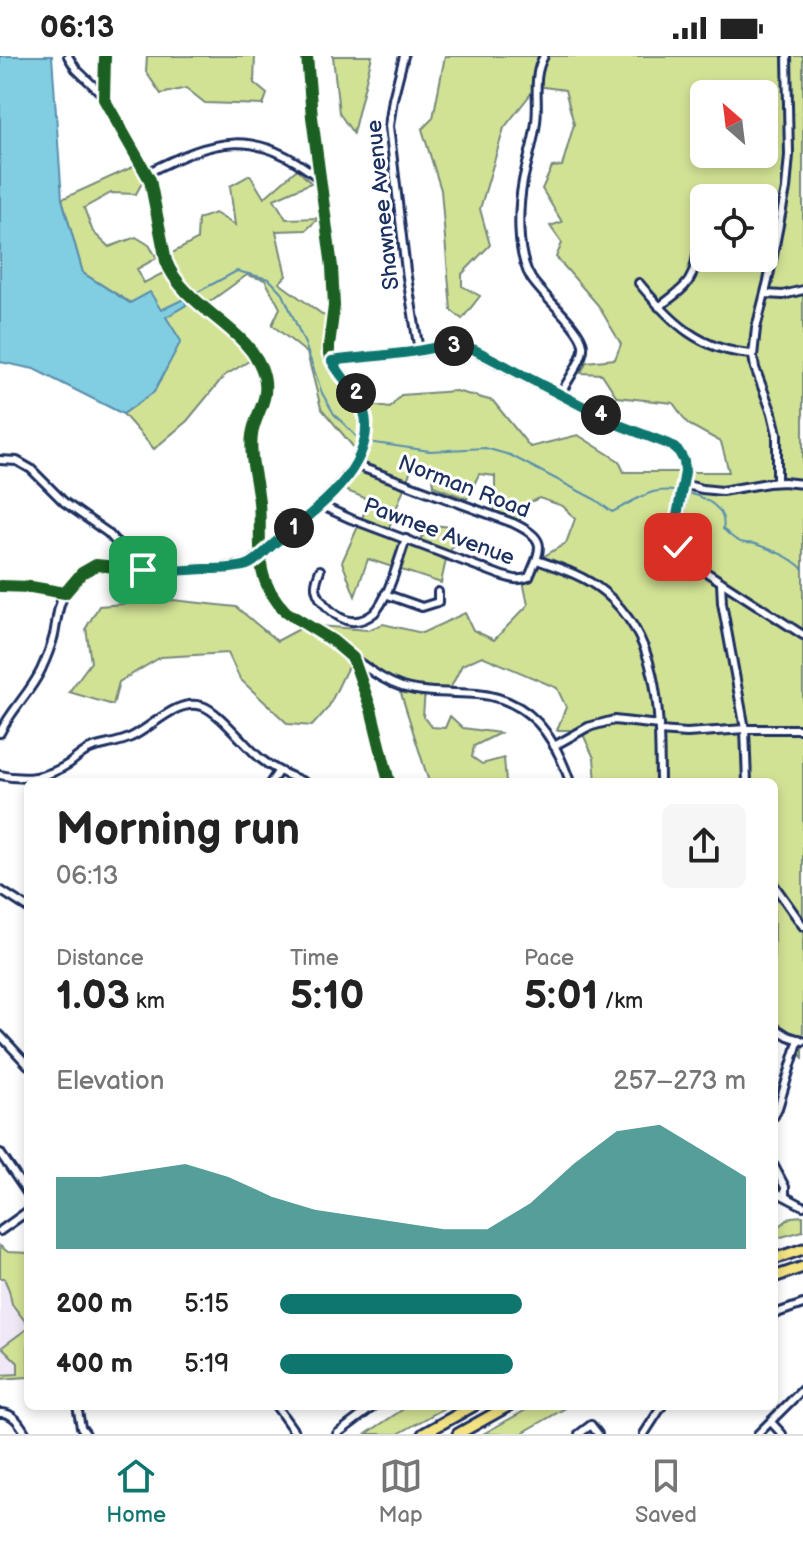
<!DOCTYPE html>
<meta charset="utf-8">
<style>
body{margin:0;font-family:"Balsamiq Sans",sans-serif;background:#f6f6f6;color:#222;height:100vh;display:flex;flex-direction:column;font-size:30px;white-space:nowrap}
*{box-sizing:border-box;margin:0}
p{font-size:26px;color:#767676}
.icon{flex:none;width:44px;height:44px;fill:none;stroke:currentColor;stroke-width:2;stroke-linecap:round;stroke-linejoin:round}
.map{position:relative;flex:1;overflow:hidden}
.drawer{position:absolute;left:24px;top:722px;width:754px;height:632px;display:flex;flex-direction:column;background:#fff;border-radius:12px;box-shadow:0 4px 12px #0003}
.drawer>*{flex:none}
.needle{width:52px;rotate:332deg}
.tools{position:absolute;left:690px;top:24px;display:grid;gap:16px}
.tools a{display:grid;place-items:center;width:88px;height:88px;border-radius:12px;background:#fff;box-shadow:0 4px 12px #0003;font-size:40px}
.pin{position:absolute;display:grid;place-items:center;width:68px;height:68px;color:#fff;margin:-34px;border-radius:16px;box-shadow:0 4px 12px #0006}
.km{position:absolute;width:40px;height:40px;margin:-20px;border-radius:50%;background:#222;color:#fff;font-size:22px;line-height:40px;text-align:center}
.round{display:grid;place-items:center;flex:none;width:84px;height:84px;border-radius:12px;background:#f6f6f6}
.headline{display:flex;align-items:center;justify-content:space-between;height:136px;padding:0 32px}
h1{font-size:44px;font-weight:700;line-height:60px}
.stats{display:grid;grid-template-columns:repeat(3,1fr);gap:12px;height:136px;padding:8px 32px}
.stats div{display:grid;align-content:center}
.stats b{font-size:40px;font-weight:700}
.stats small{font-size:22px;font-weight:400}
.stats p{font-size:22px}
.chart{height:224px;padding:16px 32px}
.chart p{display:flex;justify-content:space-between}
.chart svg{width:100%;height:144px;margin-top:8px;fill:#0f766e;opacity:.7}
ul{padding:0 32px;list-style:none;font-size:26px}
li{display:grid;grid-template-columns:128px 96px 1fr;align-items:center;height:60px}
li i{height:20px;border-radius:10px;background:#0f766e}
.status{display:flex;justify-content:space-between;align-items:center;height:56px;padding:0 40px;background:#fff;direction:ltr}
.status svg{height:22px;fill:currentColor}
.dock{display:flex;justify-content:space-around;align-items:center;height:112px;border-top:2px solid #e0e0e0;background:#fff;font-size:22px;color:#767676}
.dock a{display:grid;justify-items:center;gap:4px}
.dock .on{color:#0f766e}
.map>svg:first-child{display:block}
.built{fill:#f0e8f6}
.green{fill:#d2e295;stroke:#76887a;stroke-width:2;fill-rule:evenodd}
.water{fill:#82cee1;stroke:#598ead;stroke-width:2}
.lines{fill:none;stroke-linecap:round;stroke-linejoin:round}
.stream{stroke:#598ead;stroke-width:2}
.minor-casing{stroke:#1b2f5e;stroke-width:12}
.highway-casing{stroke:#1b2f5e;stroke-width:15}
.minor{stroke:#fff;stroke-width:6}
.highway{stroke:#f4e382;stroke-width:9}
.cycleway-casing{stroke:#fff;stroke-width:17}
.cycleway{stroke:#1b5e20;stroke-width:12}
.route-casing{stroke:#fff;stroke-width:16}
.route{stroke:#0f766e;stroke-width:10}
.labels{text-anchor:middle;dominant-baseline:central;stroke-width:6;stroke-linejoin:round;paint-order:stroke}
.street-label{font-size:22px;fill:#1b2f5e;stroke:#fff}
</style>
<div class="status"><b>06:13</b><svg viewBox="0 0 49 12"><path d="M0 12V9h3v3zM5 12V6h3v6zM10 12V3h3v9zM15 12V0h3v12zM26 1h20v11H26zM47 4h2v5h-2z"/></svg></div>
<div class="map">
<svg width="803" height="1378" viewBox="0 0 803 1378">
<rect width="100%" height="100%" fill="#fff"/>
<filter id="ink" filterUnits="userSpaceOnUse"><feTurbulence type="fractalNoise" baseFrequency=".0125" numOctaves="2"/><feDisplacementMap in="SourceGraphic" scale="16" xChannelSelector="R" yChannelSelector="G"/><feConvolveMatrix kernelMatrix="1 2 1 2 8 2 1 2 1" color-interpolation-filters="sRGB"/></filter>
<g filter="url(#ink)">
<path class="built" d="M0,1222H4L9,1234L12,1248L28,1269V1272L2,1291L18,1307V1318L0,1319Z"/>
<g class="green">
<path d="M147,0H255L254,27L267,38L263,49L205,47L186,32L161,38L146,16Z"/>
<path d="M333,0H372L353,77L339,57Z"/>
<path d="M445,0H803V1002L776,969L774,970V726H596L594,702L581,674H557L566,651L557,632L482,600L462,609L449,635L425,633L423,661L432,671L445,672L450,660L463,672L500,677L474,690L472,701L482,708L504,702L506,726H429L399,631L353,600L328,652L312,670L288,668L240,623L228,597L161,601L119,626L113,649L69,636L91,606L86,572L99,550L173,544L236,551L277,585L307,569L368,574L383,568L422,577L465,557L473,574L494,584L528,549L523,525L536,505L566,487L575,463L563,450L539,442L526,448L518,470L495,461V420L479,418L467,443L434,430L432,413L414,406L388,474L416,488L432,469L452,471L459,481L447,499L441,527L368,503L355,540L342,506L370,444L337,431L355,393L321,352L307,297L272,269L280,252L265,224L247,219L208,247L259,299L224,320L187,365L154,393L123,358L154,336L166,261L186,249L184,244L161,255L131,247L83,217L62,143L139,108L145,121L136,138L111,137L84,152L93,176L109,191L136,181L149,189L157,202L137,213L144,227L175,211L172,197L197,184L198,163L215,157L235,169L230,130L250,119L264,142L297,113L311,127L274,143L286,163L319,162L306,174L276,175L286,220L279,227L326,261L322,297L349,346L390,352L401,339L456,335L493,345L530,391L578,379L619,405L624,416H729L721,386L688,368L673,347L617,341L602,318L581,317L586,306L615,303L621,288L598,249L556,201L562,187L550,170L562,166L542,133L552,111L562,110L574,68L565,34L537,30L504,72L480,153L490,189L462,218V230L480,240L462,263L451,254L441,134L422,73L433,62ZM704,38H764V98H704ZM704,142H764V202H704Z"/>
<path d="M803,1160V1175L774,1183V1175L791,1161Z"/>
<path d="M0,1190L8,1196L28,1197V1269L12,1248L9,1234L4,1222H0Z"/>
<path d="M28,1272V1321L0,1323V1319L18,1318V1307L2,1291Z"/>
<path d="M408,1350H448L398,1378H366Z"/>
<path d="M533,1350H569L524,1376V1378H483Z"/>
</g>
<path class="water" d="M0,0H52L62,143L83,217L130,247L150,236L161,254L184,243L186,249L166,261L181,285L154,336L123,358L34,313L0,306Z"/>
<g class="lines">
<g class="stream">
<path d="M194,238L237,215L269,223L283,238L305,288L322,337L334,358L358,382"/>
<path d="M368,386L430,395L485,392L510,399L596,444L612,456C625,450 639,440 653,436C675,430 730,442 723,473C730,479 736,486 745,487C751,488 752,486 758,489C775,495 789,500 803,513"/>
</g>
<defs>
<g id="minor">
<path d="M68,0L76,13L103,39"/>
<path d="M105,0L104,43L150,124L166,205C184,253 252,272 264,320C270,345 255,357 252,379C249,401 257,425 259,446C261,468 258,492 262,514C265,529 275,545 286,556L333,585L353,602L371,653L389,726"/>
<path d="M404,0L393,43L389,70L406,215L419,295"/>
<path d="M544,0C532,21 539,43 536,66C534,86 527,105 523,125C518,152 516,198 531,222C541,239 581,271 583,289C585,303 566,325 561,338"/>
<path d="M147,117C216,82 255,71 320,123"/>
<path d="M639,227C671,266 700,295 753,298"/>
<path d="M765,238L783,239L803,234"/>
<path d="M659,251C686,230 693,229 698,193"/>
<path d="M332,305L415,296L456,289L465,290L619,369L671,389L679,396L684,405L685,416L676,478L678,491L689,505L803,579"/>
<path d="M0,404L17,405L31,413L64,446L108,477L116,486L131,512"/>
<path d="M777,426V378L772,357L755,312L753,300L756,272L768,225L786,133L789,99L787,0"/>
<path d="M683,428L702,433L722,435L768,427L784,426L803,428"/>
<path d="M320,449L351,463L503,520C513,523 519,525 529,521C543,489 546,483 513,467L355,409"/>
<path d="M537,504C560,512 585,520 604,536C662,584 659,658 660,726"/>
<path d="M320,514C318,520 315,526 316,532C318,546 338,564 351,565C359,566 368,562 374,557C388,544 399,502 406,483"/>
<path d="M721,526L722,547L745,673L747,726"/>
<path d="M0,530L31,531L65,537L82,517L96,509L157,515L214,513L248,509L310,459L335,434L355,409L364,387L366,366L359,341L336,312L329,298V290L334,250L332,211L312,61L307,0"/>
<path d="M385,538L422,551L438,546V536"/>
<path d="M354,603C370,614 384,625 402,631C427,638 452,636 477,638C530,643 554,679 570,726"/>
<path d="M659,675L687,677L745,673H803"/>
<path d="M0,677C11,654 30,637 41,614C46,603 51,591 54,579C57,565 57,550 65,537"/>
<path d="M554,690L588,671L614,664L659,669"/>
<path d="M0,719C26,725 47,722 70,707C76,702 83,696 90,693C103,688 117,688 131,681C153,671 177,642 202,650C219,655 245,690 261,703C274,714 288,719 304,726"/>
<path d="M271,726L278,716"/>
<path d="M774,829L803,870"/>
<path d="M0,834L28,852"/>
<path d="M774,971L788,980L803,985"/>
<path d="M0,979L28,1009"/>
<path d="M774,1060L778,1052L799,983"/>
<path d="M0,1097L28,1138"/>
<path d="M774,1110L785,1131V1140"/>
<path d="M774,1135L803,1150"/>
<path d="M0,1175L28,1155"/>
<path d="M774,1258L803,1248"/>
<path d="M77,1350L81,1371L86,1378"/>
<path d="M276,1350L296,1378"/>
<path d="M0,1357C13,1356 20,1368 26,1378"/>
<path d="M771,1366L782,1378"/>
<path d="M337,1378L374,1350"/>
<path d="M579,1378L591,1369L598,1378"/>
<path d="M644,1378L662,1350"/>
<path d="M758,1378L803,1333"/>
</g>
<g id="highway">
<path d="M774,1203L803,1193"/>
<path d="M774,1221L803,1211"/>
<path d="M423,1378L473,1350"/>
<path d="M458,1378L508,1350"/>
</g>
</defs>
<use href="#minor" class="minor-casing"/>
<use href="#highway" class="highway-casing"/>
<use href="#minor" class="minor"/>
<use href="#highway" class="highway"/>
<defs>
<g id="cycleway">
<path d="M105,0L104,43L150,124L166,205C184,253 252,272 264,320C270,345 255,357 252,379C249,401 257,425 259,446C261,468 258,492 262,514C265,529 275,545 286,556L333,585L353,602L371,653L389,726"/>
<path d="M0,530L31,531L65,537L82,517L96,509L157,515L214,513L248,509L310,459L335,434L355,409L364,387L366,366L359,341L336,312L329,298V290L334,250L332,211L312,61L307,0"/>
</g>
</defs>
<use href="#cycleway" class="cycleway-casing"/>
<use href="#cycleway" class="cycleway"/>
</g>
</g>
<g class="lines" filter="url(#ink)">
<defs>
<path id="route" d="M143,514C164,516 184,514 205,513C218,513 235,513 247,509C258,505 267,493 276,486C311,458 368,418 366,368C365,341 344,327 332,305C355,302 379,300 403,297C425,295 452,284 473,293L619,369L671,389L679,396L684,405L685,416L677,460L676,478L678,491"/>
</defs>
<use href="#route" class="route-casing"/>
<use href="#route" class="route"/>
</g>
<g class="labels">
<g class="street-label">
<text transform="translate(383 149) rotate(-96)">Shawnee Avenue</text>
<text transform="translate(464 431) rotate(21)">Norman Road</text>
<text transform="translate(439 476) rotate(20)">Pawnee Avenue</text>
</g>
</g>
</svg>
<div class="tools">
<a><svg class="needle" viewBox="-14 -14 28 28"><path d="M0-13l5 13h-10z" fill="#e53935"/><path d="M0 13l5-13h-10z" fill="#767676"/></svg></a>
<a><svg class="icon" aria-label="locate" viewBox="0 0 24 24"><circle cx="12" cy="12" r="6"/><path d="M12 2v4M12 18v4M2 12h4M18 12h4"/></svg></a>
</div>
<div class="pin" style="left:143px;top:514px;background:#1e9e55"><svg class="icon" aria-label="arrive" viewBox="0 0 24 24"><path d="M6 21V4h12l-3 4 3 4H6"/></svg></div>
<div class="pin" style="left:678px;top:491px;background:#d93025"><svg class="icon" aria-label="check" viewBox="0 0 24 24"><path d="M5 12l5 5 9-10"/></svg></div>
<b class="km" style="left:294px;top:472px">1</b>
<b class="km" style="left:356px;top:337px">2</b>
<b class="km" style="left:454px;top:290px">3</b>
<b class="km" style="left:601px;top:359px">4</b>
<section class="drawer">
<div class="headline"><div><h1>Morning run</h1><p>06:13</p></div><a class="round"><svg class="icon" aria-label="share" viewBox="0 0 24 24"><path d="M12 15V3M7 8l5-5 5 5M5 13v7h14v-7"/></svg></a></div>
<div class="stats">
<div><p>Distance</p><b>1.03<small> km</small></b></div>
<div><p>Time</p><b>5:10</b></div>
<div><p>Pace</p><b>5:01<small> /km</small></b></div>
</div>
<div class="chart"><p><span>Elevation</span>257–273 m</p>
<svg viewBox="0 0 160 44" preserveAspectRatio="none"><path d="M0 44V22L10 22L20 20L30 18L40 22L50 28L60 32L70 34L80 36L90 38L100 38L110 30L120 18L130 8L140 6L150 14L160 22V44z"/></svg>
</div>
<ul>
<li><b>200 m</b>5:15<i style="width:52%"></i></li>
<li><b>400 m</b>5:19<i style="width:50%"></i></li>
</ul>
</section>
</div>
<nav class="dock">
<a class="on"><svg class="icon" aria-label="home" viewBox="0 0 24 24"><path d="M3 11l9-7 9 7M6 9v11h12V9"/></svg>Home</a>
<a><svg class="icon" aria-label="map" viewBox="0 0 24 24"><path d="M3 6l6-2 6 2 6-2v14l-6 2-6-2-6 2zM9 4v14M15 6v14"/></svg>Map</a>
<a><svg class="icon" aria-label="saved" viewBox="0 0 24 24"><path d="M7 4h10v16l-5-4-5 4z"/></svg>Saved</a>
</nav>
